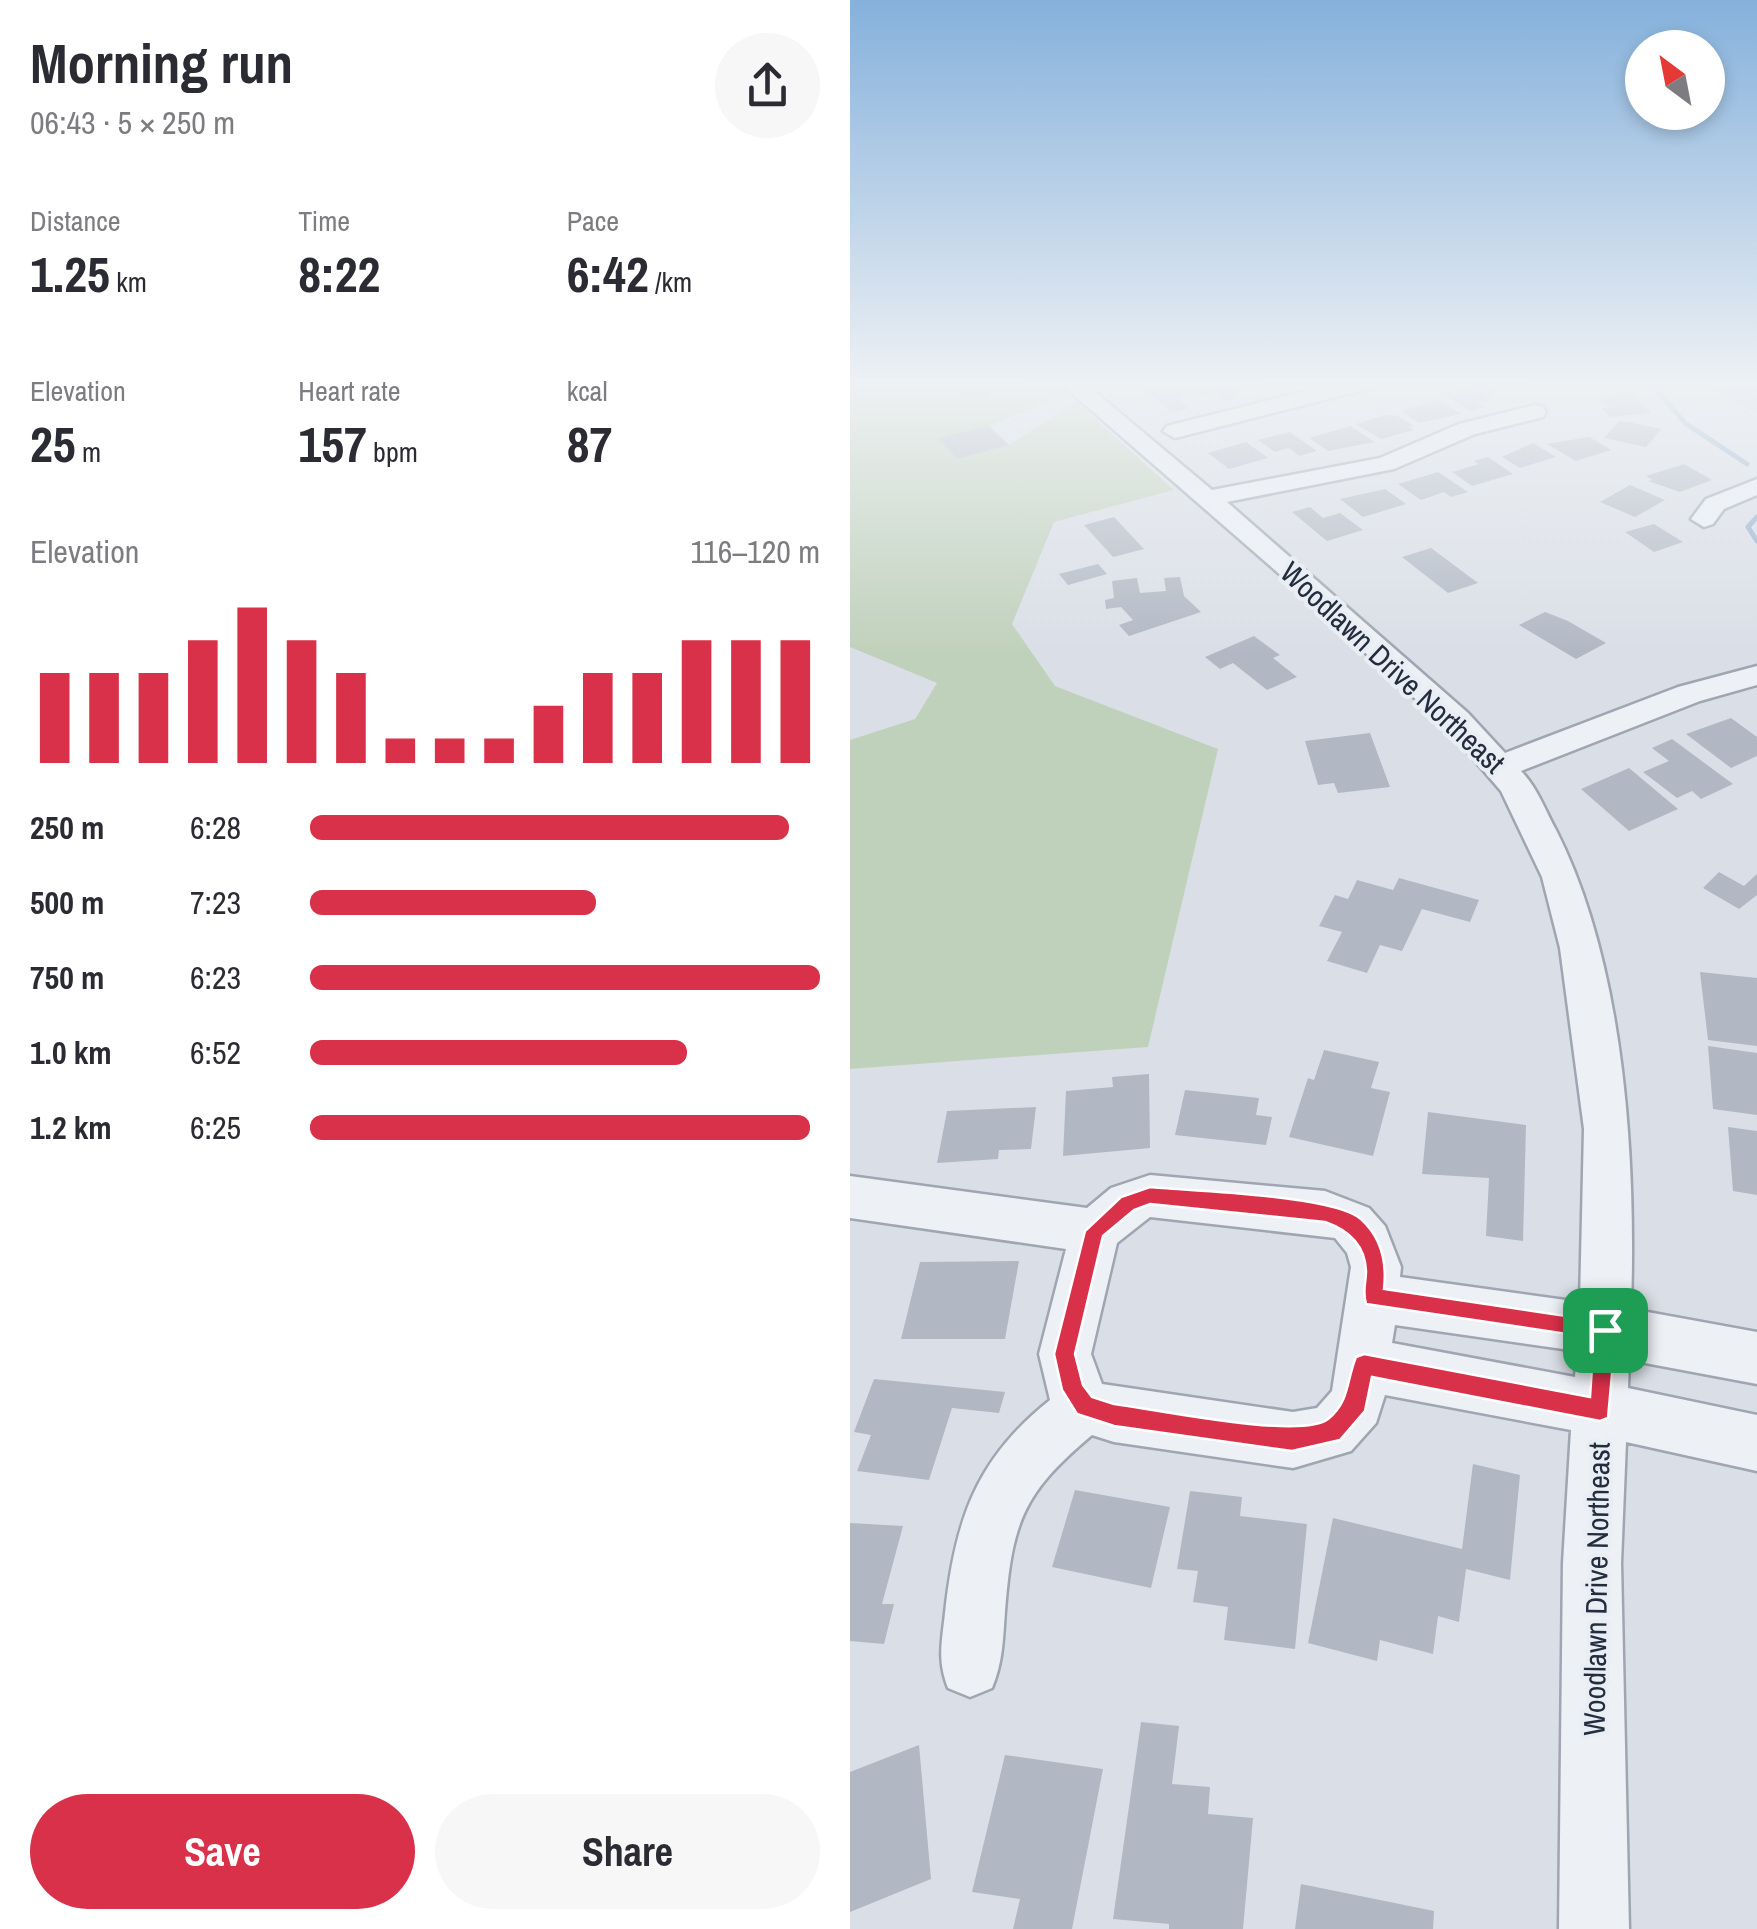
<!DOCTYPE html>
<meta charset="utf-8">
<style>
body{margin:0;font-family:"Archivo Narrow",sans-serif;background:#f7f7f7;color:#2b2b33;height:100vh;display:flex;flex-direction:column;font-size:38px;white-space:nowrap}
*{box-sizing:border-box;margin:0}
p{font-size:32px;color:#7c7c81}
.icon{flex:none;width:55px;height:55px;fill:none;stroke:currentColor;stroke-width:2;stroke-linecap:round;stroke-linejoin:round}
.map{position:relative;flex:1;overflow:hidden}
.details{display:flex;flex-direction:column;background:#fff;width:850px}
.details>*{flex:none}
.needle{width:65px;rotate:328deg}
.controls{position:absolute;left:775px;top:30px;display:grid;gap:20px}
.controls a{display:grid;place-items:center;width:100px;height:100px;border-radius:50%;background:#fff;box-shadow:0 5px 15px #0003;font-size:50px}
.pin{position:absolute;display:grid;place-items:center;width:85px;height:85px;color:#fff;margin:-42px;border-radius:20px;box-shadow:0 5px 15px #0006}
.round{display:grid;place-items:center;flex:none;width:105px;height:105px;border-radius:52px;background:#f7f7f7}
.summary{display:flex;align-items:center;justify-content:space-between;height:170px;padding:0 30px}
h1{font-size:55px;font-weight:700;line-height:75px}
.metrics{display:grid;grid-template-columns:repeat(3,1fr);gap:15px;height:170px;padding:10px 30px}
.metrics div{display:grid;align-content:center}
.metrics b{font-size:50px;font-weight:700}
.metrics small{font-size:28px;font-weight:400}
.metrics p{font-size:28px}
.chart{height:280px;padding:20px 30px}
.chart p{display:flex;justify-content:space-between}
.chart svg{width:100%;height:180px;margin-top:10px;stroke:#da314a;stroke-width:6}
.cta{display:flex;gap:20px;margin-top:auto;padding:20px 30px}
.cta a{flex:1;height:115px;border-radius:60px;background:#da314a;color:#fff;font-size:40px;font-weight:700;line-height:115px;text-align:center}
.cta a+a{background:#f7f7f7;color:#2b2b33}
ul{padding:0 30px;list-style:none;font-size:32px}
li{display:grid;grid-template-columns:160px 120px 1fr;align-items:center;height:75px}
li i{height:25px;border-radius:12px;background:#da314a}
main{display:flex;flex:1;min-height:0}
.map>svg:first-child{display:block}
.built{fill:#c8ced9}
.green{fill:#c0d1bb}
.lines{fill:none;stroke-linecap:round;stroke-linejoin:round}
.stream{stroke:#91adcb;stroke-width:5}
.building{fill:#b1b8c4}
.minor-casing{stroke:#9fa6b1;stroke-width:5}
.minor{fill:#edf0f5;fill-rule:evenodd}
.route{fill:#da314a;stroke:#fff;stroke-width:2.5;fill-rule:evenodd}
.labels{text-anchor:middle;dominant-baseline:central;stroke-width:8;stroke-linejoin:round;paint-order:stroke}
.street-label{font-size:30px;fill:#232d3e;stroke:#e9eef4}
</style>
<main>
<section class="details">
<div class="summary"><div><h1>Morning run</h1><p>06:43 · 5 × 250 m</p></div><a class="round"><svg class="icon" aria-label="share" viewBox="0 0 24 24"><path d="M12 15V3M7 8l5-5 5 5M5 13v7h14v-7"/></svg></a></div>
<div class="metrics">
<div><p>Distance</p><b>1.25<small> km</small></b></div>
<div><p>Time</p><b>8:22</b></div>
<div><p>Pace</p><b>6:42<small> /km</small></b></div>
</div>
<div class="metrics">
<div><p>Elevation</p><b>25<small> m</small></b></div>
<div><p>Heart rate</p><b>157<small> bpm</small></b></div>
<div><p>kcal</p><b>87</b></div>
</div>
<div class="chart"><p><span>Elevation</span>116–120 m</p>
<svg viewBox="0 0 160 44" preserveAspectRatio="none"><path d="M5 44V22M15 44V22M25 44V22M35 44V14M45 44V6M55 44V14M65 44V22M75 44V38M85 44V38M95 44V38M105 44V30M115 44V22M125 44V22M135 44V14M145 44V14M155 44V14"/></svg>
</div>
<ul>
<li><b>250 m</b>6:28<i style="width:94%"></i></li>
<li><b>500 m</b>7:23<i style="width:56%"></i></li>
<li><b>750 m</b>6:23<i style="width:100%"></i></li>
<li><b>1.0 km</b>6:52<i style="width:74%"></i></li>
<li><b>1.2 km</b>6:25<i style="width:98%"></i></li>
</ul>
<div class="cta"><a>Save</a><a>Share</a></div>
</section>
<div class="map">
<svg width="907" height="1929" viewBox="0 0 907 1929">
<rect width="100%" height="100%" fill="#dadfe7"/>
<path class="built" d="M846,382H907V413Z"/>
<path class="green" d="M29,382H109L115,399L139,395L134,383L203,382L217,394L139,426L89,439L107,458L159,445L226,402L324,490L204,522L162,624L205,686L368,749L298,1047L0,1069V740L65,719L87,683L0,647V388Z"/>
<g class="lines">
<g class="stream">
<path d="M800,382L835,423L897,464"/>
<path d="M907,517L898,527L907,541"/>
</g>
</g>
<g class="building">
<path d="M114,382H133L140,395L114,399L107,383Z"/>
<path d="M326,382L342,395L327,399L339,408L322,412L293,389Z"/>
<path d="M330,382H376L390,392L383,394L389,398L377,401L364,392L349,396Z"/>
<path d="M622,382H677V383L642,393Z"/>
<path d="M687,382H732L731,390L685,388Z"/>
<path d="M623,388L642,399L627,403L635,407L621,411L595,395Z"/>
<path d="M782,394L801,413L760,417L751,408L760,407L750,398Z"/>
<path d="M590,400L611,414L569,423L551,411Z"/>
<path d="M535,415L548,416L564,426L559,427L563,430L531,439L506,424Z"/>
<path d="M769,421L783,423L811,429L796,447L754,438Z"/>
<path d="M139,426L159,445L107,459L88,438Z"/>
<path d="M500,426L525,442L478,451L459,438Z"/>
<path d="M440,432L467,451L449,456L439,448L425,452L408,440Z"/>
<path d="M739,437L761,450L726,461L697,444Z"/>
<path d="M396,442L418,458L379,469L358,453Z"/>
<path d="M683,443L706,457L670,468L652,457Z"/>
<path d="M638,457L663,474L622,486L602,472L629,464L624,461Z"/>
<path d="M834,464L862,480L830,492L798,481L803,480L796,476Z"/>
<path d="M588,472L618,492L601,497L594,492L571,500L548,484Z"/>
<path d="M780,485L815,500L785,517L750,502Z"/>
<path d="M535,489L556,504L513,517L490,499Z"/>
<path d="M460,507L473,518L490,513L513,530L477,541L442,512Z"/>
<path d="M264,517L294,549L263,557L234,525Z"/>
<path d="M804,524L833,542L804,552L775,532Z"/>
<path d="M581,548L628,583L598,593L552,557Z"/>
<path d="M248,564L257,574L218,585L209,574Z"/>
<path d="M330,577L334,596L351,612L279,636L269,625L283,620L271,607L256,609L255,600L264,598L262,581L287,578L290,593L316,591L314,578Z"/>
<path d="M695,612L718,621L756,643L726,659L669,625Z"/>
<path d="M404,636L430,655L423,658L447,677L417,690L383,663L370,669L355,657Z"/>
<path d="M881,718L907,737V756L881,768L836,734Z"/>
<path d="M520,733L540,787L488,793L484,783L468,785L455,741Z"/>
<path d="M822,739L883,784L851,799L842,791L827,798L793,772L819,761L802,748Z"/>
<path d="M779,768L828,809L779,831L731,789Z"/>
<path d="M869,872L894,886L907,874V895L889,909L853,888Z"/>
<path d="M549,878L629,900L620,922L572,909L552,951L530,945L517,973L477,961L492,932L469,926L485,895L498,899L507,880L543,890Z"/>
<path d="M850,972L907,978V1046L858,1040Z"/>
<path d="M858,1046L907,1053V1115L863,1109Z"/>
<path d="M474,1050L529,1062L521,1088L540,1092L523,1156L439,1137L458,1078L464,1080Z"/>
<path d="M299,1074L300,1148L213,1156L216,1091L263,1087L262,1077Z"/>
<path d="M335,1090L409,1098L406,1115L422,1117L416,1145L325,1135Z"/>
<path d="M186,1107L181,1149L149,1150L148,1159L87,1163L97,1111Z"/>
<path d="M578,1112L676,1125L673,1241L636,1236L639,1178L572,1174Z"/>
<path d="M878,1127L907,1131V1195L883,1191Z"/>
<path d="M169,1261L155,1339H51L70,1262Z"/>
<path d="M24,1379L155,1392L149,1413L102,1408L79,1480L7,1471L21,1435L4,1432Z"/>
<path d="M623,1464L670,1475L660,1580L616,1569L609,1622L588,1616L583,1654L530,1640L527,1661L458,1643L483,1518L612,1549Z"/>
<path d="M225,1490L320,1507L301,1588L202,1567Z"/>
<path d="M340,1491L392,1497L390,1516L457,1524L445,1649L374,1640L378,1607L343,1602L348,1571L327,1569Z"/>
<path d="M0,1523L53,1526L32,1604H44L34,1644L0,1641Z"/>
<path d="M291,1722L329,1726L322,1784L360,1787L358,1814L403,1818L393,1929H319V1924L263,1919Z"/>
<path d="M69,1745L81,1879L0,1912V1772Z"/>
<path d="M155,1755L253,1769L222,1929H163L170,1899L122,1892Z"/>
<path d="M451,1884L584,1911L583,1929H445Z"/>
</g>
<g class="lines">
<defs>
<g id="minor">
<path d="M209,382H233L362,490L530,458L609,424L685,405L693,407L696,412L693,417L625,434L544,469L377,502L618,713L655,753L828,687L907,666V685L850,701L671,771C687,787 695,810 706,830C775,966 786,1158 781,1309L907,1332V1384L779,1360L778,1388L907,1415V1471L776,1442L771,1563L779,1929H709L713,1563L721,1430L535,1395L526,1423L501,1451L443,1468L264,1442L242,1435C173,1493 162,1522 155,1611C153,1638 153,1662 142,1688L120,1697L98,1688C87,1660 92,1642 95,1613C105,1520 126,1459 200,1400L189,1354L216,1249L0,1218V1176L237,1208L261,1188L300,1175L475,1191L519,1208L535,1226L551,1267L550,1277L730,1302L734,1129L710,948L692,877L651,791L596,727L434,578ZM300,1217L485,1238L497,1253L501,1267L482,1391L467,1408L443,1412L252,1384L241,1354L267,1243ZM545,1325L727,1351L725,1377L542,1343Z"/>
<path d="M492,382H528L525,387L325,438L313,431L317,426Z"/>
<path d="M907,479V495L874,509L863,524L854,527L841,519L856,499Z"/>
</g>
</defs>
<use href="#minor" class="minor-casing"/>
<use href="#minor" class="minor"/>
</g>
<linearGradient id="sky" x2="0" y2="1"><stop stop-color="#85b1dc"/><stop offset="0.59" stop-color="#eef1f4"/><stop offset="1" stop-color="#eef1f4" stop-opacity="0"/></linearGradient>
<rect width="907" height="652" fill="url(#sky)"/>
<path class="route" d="M300,1187C342,1191 485,1195 511,1219C532,1238 537,1263 534,1289L763,1323L766,1330L758,1418L750,1421L522,1377L515,1411L490,1440L442,1451L264,1426L227,1414L212,1390L204,1354L235,1231L271,1197ZM300,1204L475,1222C498,1230 515,1244 516,1271C516,1283 512,1292 516,1304L744,1338L740,1397L514,1354L506,1357C496,1381 500,1401 478,1419C452,1440 303,1409 264,1404L242,1397L233,1385L225,1354L253,1236L284,1210Z"/>
<g class="labels">
<g class="street-label">
<text transform="translate(543 667) rotate(43)">Woodlawn Drive Northeast</text>
<text transform="translate(746 1589) rotate(-89)">Woodlawn Drive Northeast</text>
</g>
</g>
</svg>
<div class="controls">
<a><svg class="needle" viewBox="-14 -14 28 28"><path d="M0-13l5 13h-10z" fill="#e53935"/><path d="M0 13l5-13h-10z" fill="#7c7c81"/></svg></a>
</div>
<div class="pin" style="left:755px;top:1330px;background:#1e9e55"><svg class="icon" aria-label="arrive" viewBox="0 0 24 24"><path d="M6 21V4h12l-3 4 3 4H6"/></svg></div>
</div>
</main>
